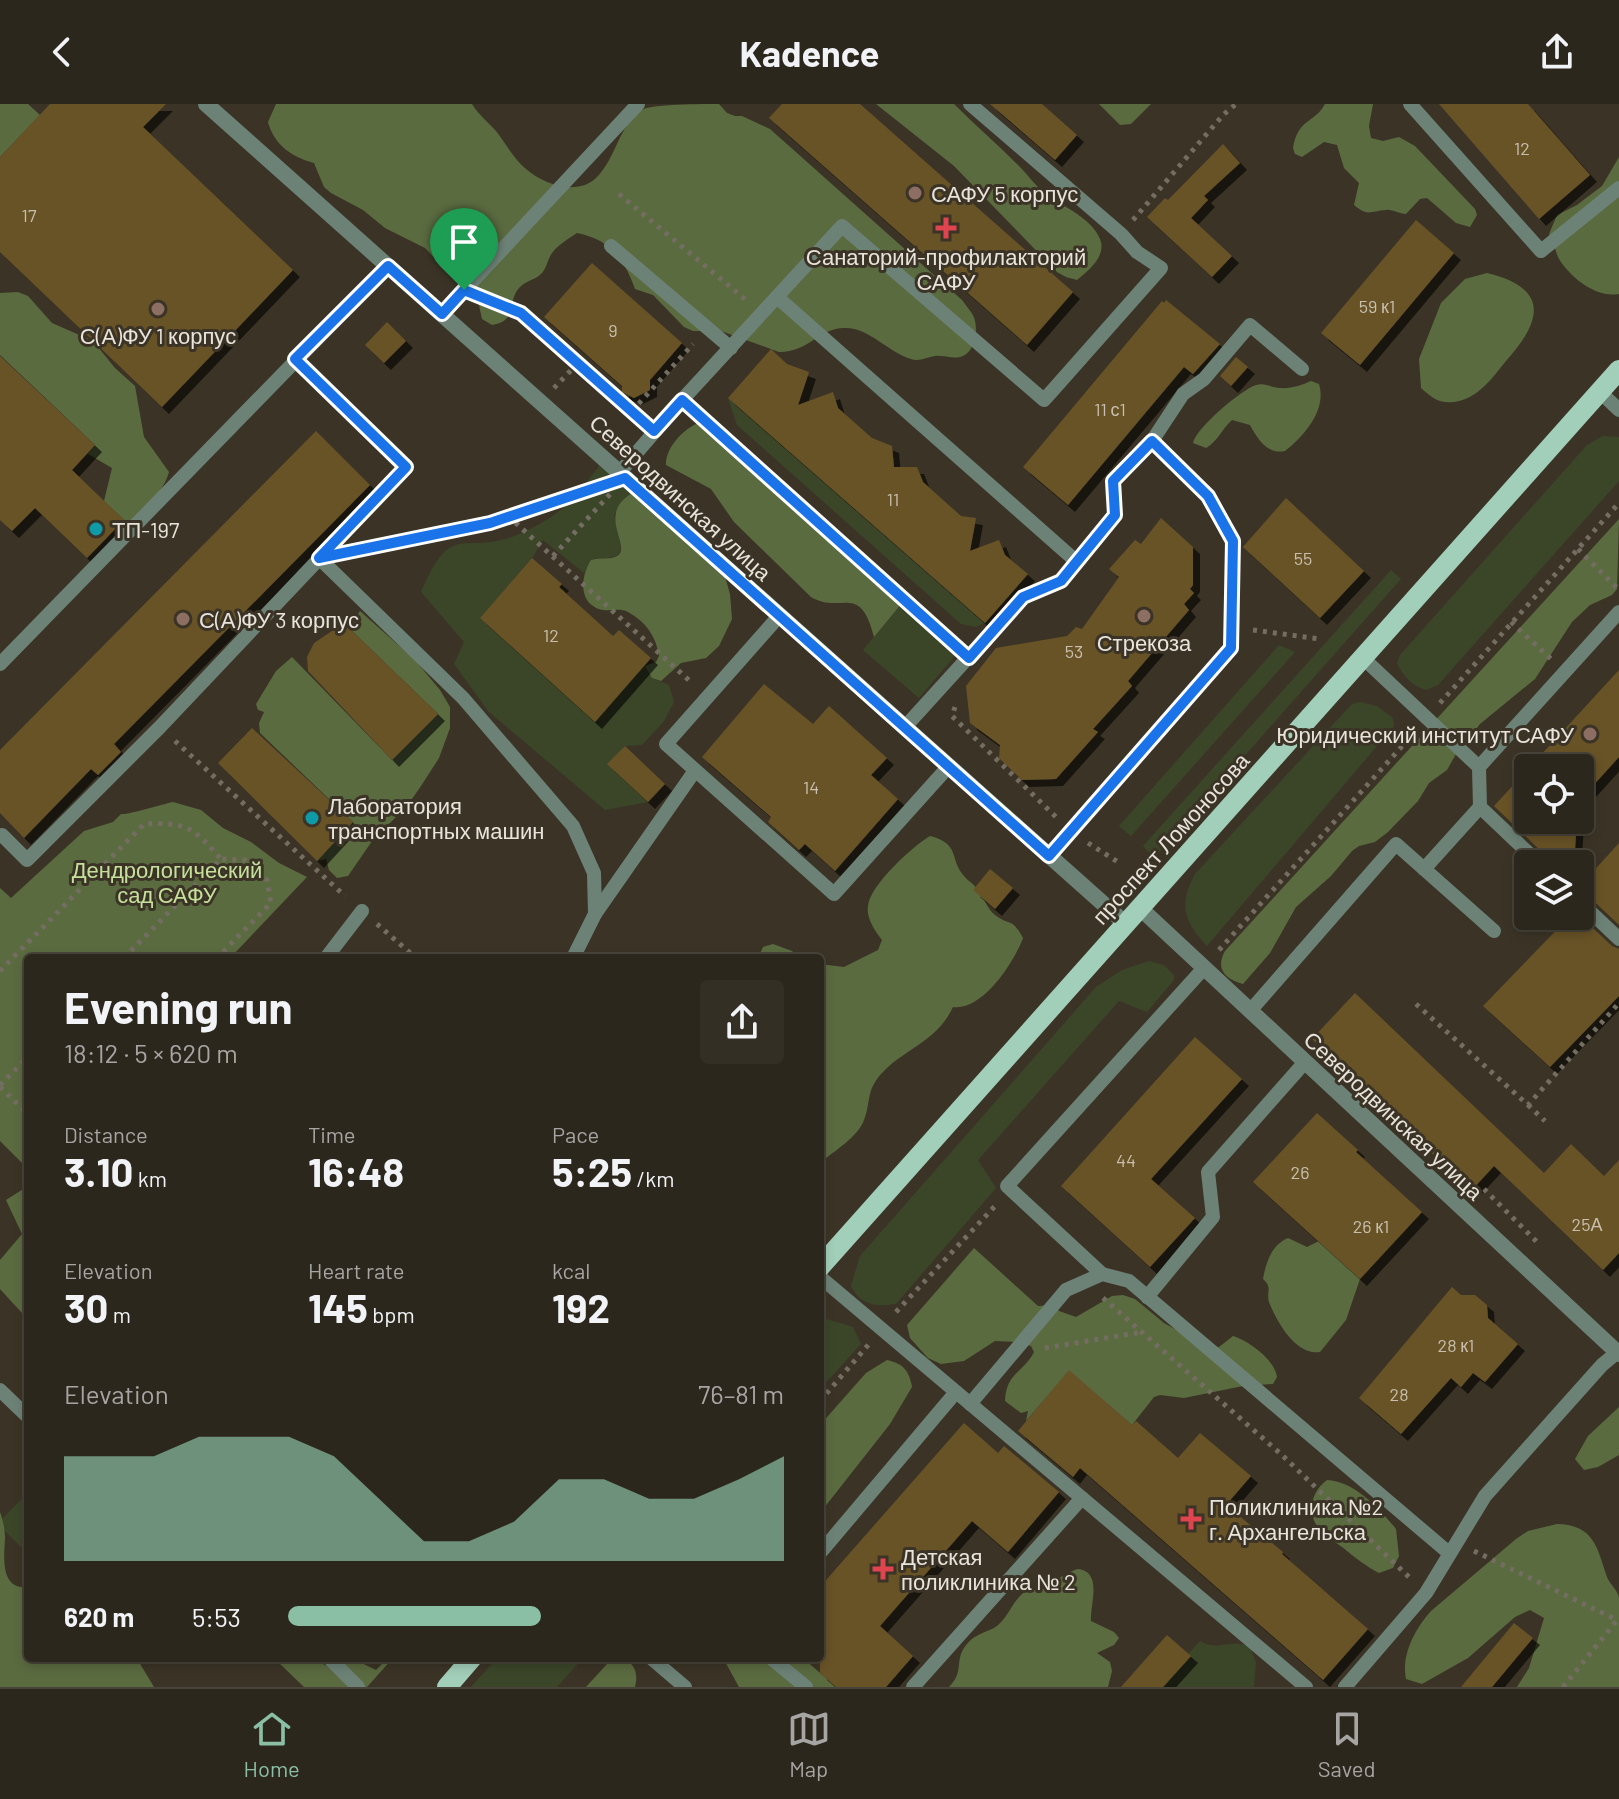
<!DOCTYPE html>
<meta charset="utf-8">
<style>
body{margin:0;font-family:Barlow,sans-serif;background:#342f25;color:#f1f3f6;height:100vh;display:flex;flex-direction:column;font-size:30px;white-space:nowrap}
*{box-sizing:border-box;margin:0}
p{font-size:26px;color:#a6a5a3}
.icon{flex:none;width:44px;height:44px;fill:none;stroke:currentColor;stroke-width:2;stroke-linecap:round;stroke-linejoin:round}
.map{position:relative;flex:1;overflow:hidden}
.details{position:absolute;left:24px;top:850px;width:800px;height:708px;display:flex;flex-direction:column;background:#2c271c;border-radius:8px;box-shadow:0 4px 12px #0003,0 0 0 2px #48443b}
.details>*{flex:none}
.tools{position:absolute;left:1514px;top:650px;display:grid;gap:16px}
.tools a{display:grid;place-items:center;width:80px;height:80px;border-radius:8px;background:#2c271c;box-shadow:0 4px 12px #0003,0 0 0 2px #48443b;font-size:40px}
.pin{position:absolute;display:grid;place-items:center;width:68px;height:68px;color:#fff;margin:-82px -34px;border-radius:50% 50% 50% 0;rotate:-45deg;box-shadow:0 0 8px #0007}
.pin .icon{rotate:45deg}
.round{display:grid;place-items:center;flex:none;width:84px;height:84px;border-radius:8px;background:#342f25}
.summary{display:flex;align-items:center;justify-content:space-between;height:136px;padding:0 40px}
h1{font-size:44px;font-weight:700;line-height:60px}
.figures{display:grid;grid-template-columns:repeat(3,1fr);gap:12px;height:136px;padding:8px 40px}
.figures div{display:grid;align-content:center}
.figures b{font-size:40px;font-weight:700}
.figures small{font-size:22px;font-weight:400}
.figures p{font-size:22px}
.chart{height:224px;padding:16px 40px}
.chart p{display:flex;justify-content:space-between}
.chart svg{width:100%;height:144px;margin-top:8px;fill:#8abfa5;opacity:.7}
ul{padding:0 40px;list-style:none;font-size:26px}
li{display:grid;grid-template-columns:128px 96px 1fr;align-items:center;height:60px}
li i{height:20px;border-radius:10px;background:#8abfa5}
header{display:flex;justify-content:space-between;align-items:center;height:104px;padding:0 40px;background:#2c271c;font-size:36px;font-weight:700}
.menu{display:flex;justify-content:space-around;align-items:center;height:112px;border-top:2px solid #48443b;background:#2c271c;font-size:22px;color:#a6a5a3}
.menu a{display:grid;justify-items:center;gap:4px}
.menu .selected{color:#8abfa5}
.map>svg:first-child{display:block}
.green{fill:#3b4629}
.forest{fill:#5b6b40}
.building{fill:#685328;filter:url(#shadow)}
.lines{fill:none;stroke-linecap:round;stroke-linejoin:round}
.path{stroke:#746d61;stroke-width:5;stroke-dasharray:4 6;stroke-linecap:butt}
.lane{stroke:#6d8277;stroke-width:14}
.street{stroke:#6d8277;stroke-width:16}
.primary{stroke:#a2cfb9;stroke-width:20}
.route-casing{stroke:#fff;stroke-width:16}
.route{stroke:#1a73e8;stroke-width:10}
.education-dot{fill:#8d6e63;stroke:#3b3426;stroke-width:3}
.health-dot{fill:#e0444e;stroke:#3b3426;stroke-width:3}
.culture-dot{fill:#0f9aa8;stroke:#3b3426;stroke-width:3}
.labels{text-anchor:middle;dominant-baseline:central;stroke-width:6;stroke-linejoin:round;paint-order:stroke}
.number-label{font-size:18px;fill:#c8bfae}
.poi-label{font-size:22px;fill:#e8e3db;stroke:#3b3426;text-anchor:start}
.street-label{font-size:22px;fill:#e8e3db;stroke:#3b3426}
.park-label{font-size:22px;fill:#c5e09b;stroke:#3b3426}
</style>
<header><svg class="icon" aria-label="back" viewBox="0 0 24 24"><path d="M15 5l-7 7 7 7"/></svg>Kadence<svg class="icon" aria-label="share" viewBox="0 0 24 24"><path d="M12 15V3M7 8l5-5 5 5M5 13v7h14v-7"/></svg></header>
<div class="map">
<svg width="1619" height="1583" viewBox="0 0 1619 1583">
<defs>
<filter id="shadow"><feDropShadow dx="7" dy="7" stdDeviation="0" flood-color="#0009"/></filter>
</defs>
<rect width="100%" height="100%" fill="#3b3426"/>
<g class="green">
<path d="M728,294L985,519L976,523L961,520L737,321Z"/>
<path d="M1603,332L1619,333V377L1438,581L1426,586C1412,582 1403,572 1397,559L1400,551L1587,341Z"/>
<path d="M600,361L638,389L614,410C616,423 630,450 612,453C604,455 599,453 591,456L584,469L543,436L532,454L480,514L595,617L645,562L652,574L669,581L674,598L664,617L642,641L625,642L608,660L648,698L605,706L489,608L454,560L464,538L421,488C453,414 461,453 517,431C560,413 573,396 600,361Z"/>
<path d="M1391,466L1401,475L1154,754L1143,742Z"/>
<path d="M902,499L959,547L919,594L863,546Z"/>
<path d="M1279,541L1295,548L1131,732L1119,722Z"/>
<path d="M1360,598L1377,602L1393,614L1394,622L1207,842C1184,818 1178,801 1195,770L1352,600Z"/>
<path d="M1149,857L1164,861L1174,871V876L1147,908L1119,897L978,1056L996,1084L896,1200C876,1203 860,1201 851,1182L860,1152L1096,883L1122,866Z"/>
<path d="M820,1213L853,1223L861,1240L820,1285Z"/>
<path d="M28,1389V1450L0,1422V1417Z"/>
<path d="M1200,1537C1217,1548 1233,1534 1250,1543L1256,1558L1254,1583H1159Z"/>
<path d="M497,1554H583L557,1583H471Z"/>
</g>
<g class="forest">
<path d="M0,0H28L40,11L0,53Z"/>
<path d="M276,0H472C478,10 488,18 496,27C506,40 514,55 526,65C544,81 579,93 598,72C616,53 619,22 641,6C651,0 704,0 719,0L727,9L735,12H742L770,25L962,196C966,202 974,210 975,217C978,229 974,250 960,253C952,255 943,251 935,252C927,253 919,258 911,255C888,248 869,224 846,224C819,223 810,248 779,248L721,227H693L684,223L653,191L635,185C624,154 609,135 577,129C568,135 558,141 552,149C547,156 547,165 540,171C534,176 525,177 519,184C506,199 519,216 492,221L482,215L476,187L471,181L448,168L425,144L385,124L363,106L331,89L324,83L314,59C292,53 274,41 268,18Z"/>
<path d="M876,0H954C975,21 997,40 1018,61C1030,73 1038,86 1053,95C1069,105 1093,117 1100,135C1107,152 1088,167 1077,176L1066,173L1057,168L954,62Z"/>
<path d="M1099,0H1151L1131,20L1120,21Z"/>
<path d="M1325,0H1373L1369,22L1371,34L1383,37L1399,33L1415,42L1475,105L1477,111L1470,123L1456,119L1427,94L1420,95L1406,110C1399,110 1392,105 1386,106C1370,107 1368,113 1354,101L1359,79L1344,64L1337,41L1324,38L1302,53L1295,50L1293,44C1298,14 1314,20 1325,0Z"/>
<path d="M1619,53V190C1596,194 1571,174 1559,155C1555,147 1554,138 1549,130L1557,111L1577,101L1602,82Z"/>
<path d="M1487,169C1549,184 1543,216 1506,257C1492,274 1478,295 1454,298C1439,300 1431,293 1421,284L1419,255L1441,199L1465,175Z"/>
<path d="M18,188L28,192L52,219L93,237L115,264L135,282L144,333L169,368C164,387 147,402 134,416H124L104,397L112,364L88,350L95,341L0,251V189Z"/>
<path d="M1311,277L1319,280C1327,306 1304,332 1285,347C1267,351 1257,334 1250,321L1232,316C1222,325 1217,338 1206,344L1193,339C1196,324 1241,286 1256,281C1265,278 1271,284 1280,284C1291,285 1302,281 1311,277Z"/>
<path d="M705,317L902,499L874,533C860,477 841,511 811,493L734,418L711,385L666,361C665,343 687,320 705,317Z"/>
<path d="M631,390L724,469L730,490L732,515L719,542L706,554L681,559L661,577L652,574L645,562L656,558L659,552C656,532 646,518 628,508C620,504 612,507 603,506C578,501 580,473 591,456C599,453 610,456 617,452C633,443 596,411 631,390Z"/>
<path d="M1619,415L1617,485L1612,491L1590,501L1572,518L1535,575L1480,620L1456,650L1447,666L1429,679L1418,697L1388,728L1375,738L1359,742L1352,747L1331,772L1296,803L1270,849L1243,880C1225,875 1215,865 1225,847Z"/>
<path d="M360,507L415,556L440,586L450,603V624L439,654L421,682L407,702L390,719L381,724L348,772L337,774L329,766L326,755L317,757L353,718L260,629L259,619L264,608L258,606L256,600L276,567L292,553L392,656L438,610L349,524Z"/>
<path d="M173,698L201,706L223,724L251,738L279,759L307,773L230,854H28V1065L0,1037V784L11,794L84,727L113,718L121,710C128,711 160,701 173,698Z"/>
<path d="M930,732C961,740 949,755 964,772C968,777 974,780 977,785C984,793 987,805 995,811C1009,822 1012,813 1023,834C1014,858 983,907 953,903C936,940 899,946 877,975C867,988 870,1001 864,1016C858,1033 834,1047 820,1059V860L844,863L878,846L882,836C875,827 866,814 868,802C870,781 913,742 930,732Z"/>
<path d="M773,840L792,847L799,854H758L763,843Z"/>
<path d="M28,1082V1203L22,1209L0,1185V1156L22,1130L6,1096Z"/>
<path d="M1288,1134L1307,1143L1319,1137L1360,1175L1346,1216L1320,1248C1296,1252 1277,1218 1269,1198C1266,1187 1273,1184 1263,1175C1266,1159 1271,1141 1288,1134Z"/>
<path d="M974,1144L1038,1202L1055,1201L1059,1207L1076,1213L1112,1192L1123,1191L1135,1195L1164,1219L1207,1243H1219L1233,1232C1249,1237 1275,1256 1277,1273L1273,1280L1243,1282L1184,1294L1160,1291L1154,1293L1132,1321L1069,1267L1026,1317L1028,1307L1021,1309L1005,1297C1006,1269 1023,1269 1034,1248L1031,1242L1017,1238L995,1237L964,1257L941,1260L928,1254L910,1234L907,1221Z"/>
<path d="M887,1256C904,1260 909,1267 912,1283L890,1320L820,1409V1321L866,1269Z"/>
<path d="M1619,1303V1351L1598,1363L1584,1366L1575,1355L1588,1332Z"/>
<path d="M1327,1376C1354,1377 1380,1405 1396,1425L1399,1452L1393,1464L1379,1469C1366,1462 1358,1456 1347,1447C1338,1439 1324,1432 1317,1422C1306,1406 1313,1386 1327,1376Z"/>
<path d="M0,1408C3,1416 5,1426 5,1434C4,1454 0,1486 28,1483V1554H130L139,1558L154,1583H0Z"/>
<path d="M1557,1420C1594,1421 1597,1443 1607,1473C1610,1481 1618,1486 1619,1494C1619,1523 1619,1554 1619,1583H1517L1529,1564L1544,1514L1530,1506L1515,1513L1468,1554L1422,1580L1406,1575C1401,1551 1415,1525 1431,1507L1516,1435L1528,1427Z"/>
<path d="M1078,1465C1103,1468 1090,1500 1091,1517L1114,1528L1119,1534L1114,1541L1097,1549L1110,1558L1112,1567L1108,1583H949C964,1568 955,1558 964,1544C972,1531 982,1530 994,1524C1007,1516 1011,1500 1022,1490C1027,1485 1033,1487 1040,1485C1049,1483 1063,1469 1078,1465Z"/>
<path d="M283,1554H311L327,1562C348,1548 355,1556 376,1566L388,1554H393L367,1583H304L277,1557Z"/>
<path d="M616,1554C633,1555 639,1567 635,1583H586L608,1559Z"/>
<path d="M723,1554H803L836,1583H739Z"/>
</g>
<g class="building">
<path d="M50,0H166L143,23L293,166L162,303L0,148V53Z"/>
<path d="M782,0H860L1073,188L1027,241L769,14Z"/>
<path d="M990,0H1042L1077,31L1055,56Z"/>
<path d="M1439,0H1528L1590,71L1539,115Z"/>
<path d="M1223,40L1240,59L1204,92L1208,96L1191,114L1232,152L1212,173L1147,113L1165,94L1168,96Z"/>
<path d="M1416,116L1454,149L1360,261L1321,229Z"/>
<path d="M592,159L682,239L650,276V286L634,294L622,288V282L544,213Z"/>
<path d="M1166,196L1220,240L1193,270L1184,263L1068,401L1023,363L1162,197L1164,199Z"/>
<path d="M387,218L406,237L384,259L365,241Z"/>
<path d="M771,245L787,260L809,268L798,301L833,288L838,304L872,334L892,342L894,363H917L923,378L961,412L976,414L970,447L999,436L1005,451L1028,470L985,519L728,294Z"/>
<path d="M0,252L95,341L72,366L124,416L87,454L35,404L12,427L0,416Z"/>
<path d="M1236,253L1248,263L1231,282L1220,272Z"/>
<path d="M316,327L370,381L114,640L121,648L98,671L91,665L24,734L0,709V646Z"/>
<path d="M1286,394L1364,467L1320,514L1243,443Z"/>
<path d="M1161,414L1193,443V481L1190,485L1194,489L1184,500L1189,506L1128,577L1132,582L1093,625L1098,628L1056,675L1022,676L999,654L1000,641L970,619L966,582L996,544L1067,532L1076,523L1082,525L1119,473L1109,465L1135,436L1141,440Z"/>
<path d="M532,454L562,480L559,483L613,532L619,526L651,554L595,618L480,514Z"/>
<path d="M338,523L349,524L438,610L392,656L308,567L307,553L314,539Z"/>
<path d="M1619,566V653L1580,696V664H1529Z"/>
<path d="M764,580L813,620L829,602L887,654L871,671L898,695L835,767L805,740L799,746L768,718L771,713L702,653Z"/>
<path d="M252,624L353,718L317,757L218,659Z"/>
<path d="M625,642L665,680L648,698L607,660Z"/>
<path d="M1528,665V716H1577L1574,760H1550L1547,753L1494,702Z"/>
<path d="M1619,739V821L1587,791L1580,788V782Z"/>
<path d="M990,765L1013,784L995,805L973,786Z"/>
<path d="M1570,812H1580L1612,842L1619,845V892L1550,963L1483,902Z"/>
<path d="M1355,889L1544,1069L1571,1040L1604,1072L1619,1056V1149L1603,1166L1494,1062L1471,1087L1312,935Z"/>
<path d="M1195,933L1242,975L1151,1075L1195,1114L1150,1163L1061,1082Z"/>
<path d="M1317,1009L1358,1046L1356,1048L1422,1108L1360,1175L1253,1078Z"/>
<path d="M1452,1183L1461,1191H1475L1487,1201L1488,1214L1518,1240L1485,1278L1473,1269L1461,1283L1451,1274L1401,1330L1359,1294Z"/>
<path d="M1069,1266L1132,1321L1136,1317L1178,1354L1200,1329L1251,1372L1226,1401L1283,1448L1282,1450L1368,1525L1323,1576L1080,1364L1073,1373L1018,1327Z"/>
<path d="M964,1319L998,1349L1004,1342L1059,1388L1008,1448L972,1417L880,1522L913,1552L886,1583H836L820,1569V1483Z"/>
<path d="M1514,1519L1533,1534L1492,1583H1461Z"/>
<path d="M1167,1531L1191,1552L1163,1583H1121Z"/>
</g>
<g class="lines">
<g class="path">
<path d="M619,90L746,196"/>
<path d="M1133,116L1223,11L1236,0"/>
<path d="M487,195L521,209L639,313"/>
<path d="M554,284L578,259"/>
<path d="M632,307L693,240"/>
<path d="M698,310L952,539"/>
<path d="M508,412L692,579"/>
<path d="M1578,445L1619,486"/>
<path d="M359,446L490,419L601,382"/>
<path d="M553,452L612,388"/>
<path d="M1511,518L1551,555"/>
<path d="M1253,526L1320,535"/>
<path d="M1440,599L1619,399"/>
<path d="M955,603L952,612L1056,713"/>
<path d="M175,637L345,792"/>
<path d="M1088,739L1118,758"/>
<path d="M377,820L416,854"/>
<path d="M1219,846L1413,630"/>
<path d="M124,854L221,755L245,756L267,776L271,799L217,854"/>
<path d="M0,867L144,720C187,718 193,723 221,755"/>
<path d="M1416,900L1528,1001L1619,899"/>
<path d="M0,981L28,953"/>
<path d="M0,983L28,1010"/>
<path d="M1528,1001L1545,1017"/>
<path d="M1484,1085L1540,1141"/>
<path d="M1103,1194L1282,1351L1412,1476"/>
<path d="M896,1208L996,1101"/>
<path d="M1045,1244L1142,1228"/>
<path d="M820,1297L869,1240"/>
<path d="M1474,1447L1617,1516"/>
<path d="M1563,1583L1618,1515"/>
</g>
<g class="lane">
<path d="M1410,0L1541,147L1619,84"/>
<path d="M611,142L731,244"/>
<path d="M777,193L1077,458"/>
<path d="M442,210L638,0"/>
<path d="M1600,288L1619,306"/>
<path d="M1152,337L1183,290L1204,275L1250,221L1302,265"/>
<path d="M620,368L682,296L842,122L1044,296L1053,286L1161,164L1137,148L1121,130L970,0"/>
<path d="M319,454L463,594L573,722L594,769L595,810L573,854"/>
<path d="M780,511L666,640L834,790L949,662"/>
<path d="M1363,554L1479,663L1480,703L1540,760"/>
<path d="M0,560L388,162"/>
<path d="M905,623L1023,493L1061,477L1115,411L1113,377L1152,337L1208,392L1233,437L1231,544L1049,752"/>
<path d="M1479,663L1619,508"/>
<path d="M2,731L27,756L160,623L406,363L295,255"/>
<path d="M1424,765L1480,703"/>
<path d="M1580,798L1619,835"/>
<path d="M595,810L694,668"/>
<path d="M326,854L362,807"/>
<path d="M1250,907L1396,740L1494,827"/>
<path d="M1102,1170L1007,1082L1204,864"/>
<path d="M820,1173L1306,1583"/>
<path d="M1147,1193L1213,1113L1208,1068L1305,958"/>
<path d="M0,1286L28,1313"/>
<path d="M970,1300L1066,1186L1102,1170L1129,1177L1449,1449"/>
<path d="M820,1449L956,1288"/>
<path d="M329,1554L358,1583"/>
<path d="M651,1554L685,1583"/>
<path d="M771,1554L806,1583"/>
<path d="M913,1583L1082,1394"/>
<path d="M1345,1583L1426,1489L1485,1392L1602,1261L1619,1247"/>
</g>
<g class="street">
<path d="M206,0L1126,820"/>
<path d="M1140,804L1619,1250"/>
</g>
<g class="primary">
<path d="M820,1163L1619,266"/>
<path d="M447,1583L472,1554"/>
</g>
</g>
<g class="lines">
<defs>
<path id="route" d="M388,162L442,210L464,186L521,209L654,327L682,296L969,554L1023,493L1061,477L1115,411L1113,377L1152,337L1208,392L1233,437L1231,544L1049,752L625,374L490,419L319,454L406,363L295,255Z"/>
</defs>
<use href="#route" class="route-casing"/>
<use href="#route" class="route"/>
</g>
<g class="education-dot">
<circle cx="915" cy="89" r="8"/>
<circle cx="158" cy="205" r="8"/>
<circle cx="1144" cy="512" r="8"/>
<circle cx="183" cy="515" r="8"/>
<circle cx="1590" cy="630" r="8"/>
</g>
<g class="health-dot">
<path d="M942 112h8v8h8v8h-8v8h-8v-8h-8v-8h8z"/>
<path d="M1187 1403h8v8h8v8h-8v8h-8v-8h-8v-8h8z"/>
<path d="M879 1453h8v8h8v8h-8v8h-8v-8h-8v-8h8z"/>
</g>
<g class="culture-dot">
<circle cx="96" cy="425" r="8"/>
<circle cx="312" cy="714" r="8"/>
</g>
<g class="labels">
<g class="number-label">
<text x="1522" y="44">12</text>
<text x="29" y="111">17</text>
<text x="1377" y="202">59 к1</text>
<text x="613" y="226">9</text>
<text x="1110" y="305">11 с1</text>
<text x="893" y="395">11</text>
<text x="1303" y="454">55</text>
<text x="551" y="531">12</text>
<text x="1074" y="547">53</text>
<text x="811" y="683">14</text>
<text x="1126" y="1056">44</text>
<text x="1300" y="1068">26</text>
<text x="1587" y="1120">25А</text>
<text x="1371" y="1122">26 к1</text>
<text x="1456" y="1241">28 к1</text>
<text x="1399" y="1290">28</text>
</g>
<g class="poi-label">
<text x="931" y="89">САФУ 5 корпус</text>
<text x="946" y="152" text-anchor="middle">Санаторий-профилакторий<tspan x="946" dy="25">САФУ</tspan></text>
<text x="158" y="231" text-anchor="middle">С(А)ФУ 1 корпус</text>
<text x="112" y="425">ТП-197</text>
<text x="199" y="515">С(А)ФУ 3 корпус</text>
<text x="1144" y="538" text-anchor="middle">Стрекоза</text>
<text x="1574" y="630" text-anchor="end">Юридический институт САФУ</text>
<text x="328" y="701">Лаборатория<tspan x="328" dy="25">транспортных машин</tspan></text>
<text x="1209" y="1402">Поликлиника №2<tspan x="1209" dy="25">г. Архангельска</tspan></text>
<text x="901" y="1452">Детская<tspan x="901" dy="25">поликлиника № 2</tspan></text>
</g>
<g class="street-label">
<text transform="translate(681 393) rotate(42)">Северодвинская улица</text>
<text transform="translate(1170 734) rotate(-48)">проспект Ломоносова</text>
<text transform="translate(1394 1011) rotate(43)">Северодвинская улица</text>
</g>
<g class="park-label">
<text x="167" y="765">Дендрологический<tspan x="167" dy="25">сад САФУ</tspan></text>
</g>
</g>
</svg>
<div class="tools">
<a><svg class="icon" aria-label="locate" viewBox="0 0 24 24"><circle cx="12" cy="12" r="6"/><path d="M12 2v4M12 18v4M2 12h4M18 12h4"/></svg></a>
<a><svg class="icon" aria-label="layers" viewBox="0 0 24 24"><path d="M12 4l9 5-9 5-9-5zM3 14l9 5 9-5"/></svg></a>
</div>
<div class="pin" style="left:464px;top:186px;background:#1e9e55"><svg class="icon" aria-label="arrive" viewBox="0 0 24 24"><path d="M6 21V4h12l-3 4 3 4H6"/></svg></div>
<section class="details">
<div class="summary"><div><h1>Evening run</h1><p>18:12 · 5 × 620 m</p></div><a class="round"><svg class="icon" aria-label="share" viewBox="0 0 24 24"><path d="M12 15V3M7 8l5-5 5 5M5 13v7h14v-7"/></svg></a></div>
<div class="figures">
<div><p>Distance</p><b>3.10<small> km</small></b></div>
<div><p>Time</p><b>16:48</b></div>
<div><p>Pace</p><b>5:25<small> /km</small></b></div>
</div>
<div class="figures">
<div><p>Elevation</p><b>30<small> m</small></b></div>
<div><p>Heart rate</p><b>145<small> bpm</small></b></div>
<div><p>kcal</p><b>192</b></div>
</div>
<div class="chart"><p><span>Elevation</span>76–81 m</p>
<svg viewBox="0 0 160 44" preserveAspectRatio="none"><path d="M0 44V12L10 12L20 12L30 6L40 6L50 6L60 12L70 25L80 38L90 38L100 32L110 19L120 19L130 25L140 25L150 19L160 12V44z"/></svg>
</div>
<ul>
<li><b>620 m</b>5:53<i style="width:51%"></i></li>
</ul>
</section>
</div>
<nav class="menu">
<a class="selected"><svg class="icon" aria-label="home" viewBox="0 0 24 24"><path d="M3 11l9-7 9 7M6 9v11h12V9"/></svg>Home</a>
<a><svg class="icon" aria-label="map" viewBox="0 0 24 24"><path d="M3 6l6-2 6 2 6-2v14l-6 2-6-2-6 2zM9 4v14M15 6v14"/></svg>Map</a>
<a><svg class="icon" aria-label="saved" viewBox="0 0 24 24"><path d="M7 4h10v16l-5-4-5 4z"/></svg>Saved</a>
</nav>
